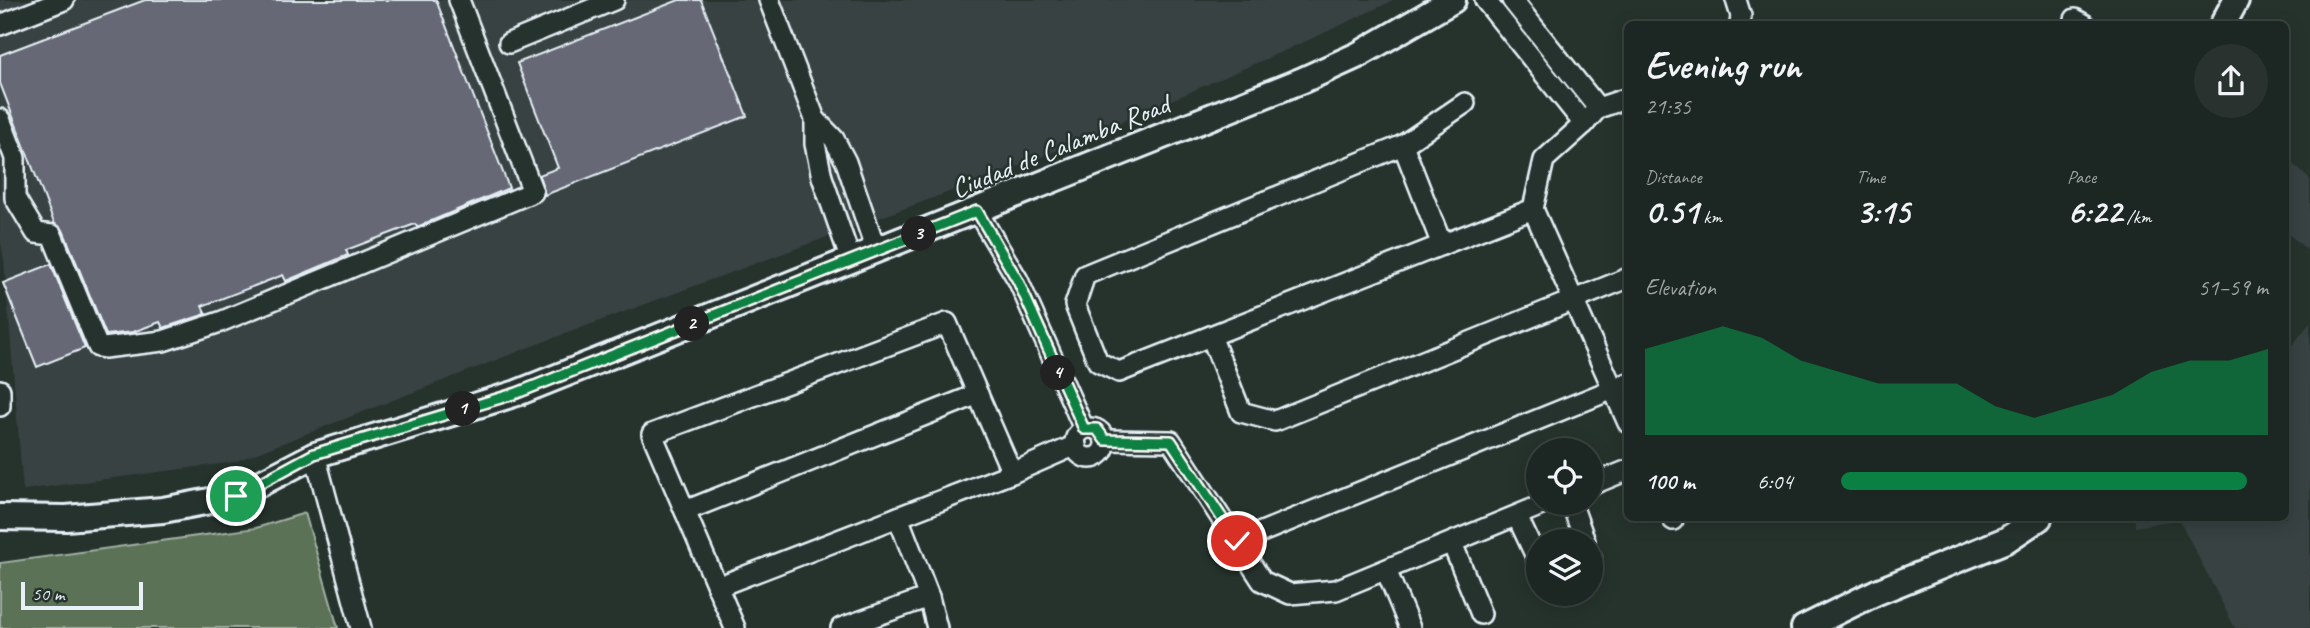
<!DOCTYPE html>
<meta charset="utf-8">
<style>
body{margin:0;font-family:Caveat,sans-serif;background:#29322f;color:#f1f3f6;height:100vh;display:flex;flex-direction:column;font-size:26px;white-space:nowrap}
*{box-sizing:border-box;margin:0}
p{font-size:23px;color:#a0a5a5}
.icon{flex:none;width:38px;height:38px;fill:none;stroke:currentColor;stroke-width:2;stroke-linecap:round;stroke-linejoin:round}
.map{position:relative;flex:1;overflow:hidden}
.panel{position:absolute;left:1624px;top:21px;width:665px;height:500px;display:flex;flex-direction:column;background:#1c2622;border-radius:10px;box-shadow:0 4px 18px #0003,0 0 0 2px #3a4340}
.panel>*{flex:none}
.controls{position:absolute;left:1526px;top:438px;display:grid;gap:14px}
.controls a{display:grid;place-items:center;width:77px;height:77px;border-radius:50%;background:#1c2622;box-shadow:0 4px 18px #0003,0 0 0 2px #3a4340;font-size:35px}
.scale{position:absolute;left:21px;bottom:18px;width:122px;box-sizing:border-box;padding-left:7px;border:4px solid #e8f1f8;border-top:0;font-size:19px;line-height:24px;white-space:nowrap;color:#e8f1f8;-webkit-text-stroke:5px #26332d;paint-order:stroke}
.pin{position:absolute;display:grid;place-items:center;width:60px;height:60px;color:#fff;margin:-30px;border:4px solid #fff;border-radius:50%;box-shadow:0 2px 7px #0007}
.km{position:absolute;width:35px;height:35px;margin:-18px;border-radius:50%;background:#222;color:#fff;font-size:19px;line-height:35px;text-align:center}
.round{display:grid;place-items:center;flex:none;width:74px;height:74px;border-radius:37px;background:#29322f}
.summary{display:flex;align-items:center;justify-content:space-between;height:119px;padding:0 21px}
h1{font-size:38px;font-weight:700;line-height:52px}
.figures{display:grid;grid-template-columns:repeat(3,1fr);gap:10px;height:119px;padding:7px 21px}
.figures div{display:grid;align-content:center}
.figures b{font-size:35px;font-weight:700}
.figures small{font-size:19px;font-weight:400}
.figures p{font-size:19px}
.chart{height:196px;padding:14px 21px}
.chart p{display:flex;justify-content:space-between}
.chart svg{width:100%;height:126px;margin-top:7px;fill:#0b8043;opacity:.7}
ul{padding:0 21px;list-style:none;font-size:23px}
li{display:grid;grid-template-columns:112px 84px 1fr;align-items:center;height:52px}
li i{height:18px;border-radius:9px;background:#0b8043}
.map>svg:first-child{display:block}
.built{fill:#394343}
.green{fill:#5c7256;stroke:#a2b2a7;stroke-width:2}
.building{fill:#666875;stroke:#e8f1f8;stroke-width:2}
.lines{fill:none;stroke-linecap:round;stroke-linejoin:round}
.minor-casing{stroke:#e8f1f8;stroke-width:24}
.major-casing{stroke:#e8f1f8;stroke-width:30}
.minor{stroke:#26332d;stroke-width:19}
.major{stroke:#26332d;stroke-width:24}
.route-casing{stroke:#fff;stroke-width:14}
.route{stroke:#0b8043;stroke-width:9}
.labels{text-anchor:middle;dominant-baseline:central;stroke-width:5;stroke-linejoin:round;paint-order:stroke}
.street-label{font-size:28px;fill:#e8f1f8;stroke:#26332d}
</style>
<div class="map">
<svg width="2310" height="628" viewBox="0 0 2310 628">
<rect width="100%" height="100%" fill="#26332d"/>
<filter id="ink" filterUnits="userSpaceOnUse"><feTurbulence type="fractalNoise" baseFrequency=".0143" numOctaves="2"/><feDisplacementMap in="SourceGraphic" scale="14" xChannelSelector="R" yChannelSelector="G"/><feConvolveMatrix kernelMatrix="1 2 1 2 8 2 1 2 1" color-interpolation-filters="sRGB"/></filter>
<g filter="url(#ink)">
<g class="built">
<path d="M0,0H1394L1313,38L1030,162L532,346L234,462L23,490L4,259L0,238Z"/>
<path d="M2286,157L2310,180V252L2286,232Z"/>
<path d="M2310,323V628H2235L2179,519L2135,527V518H2286V353Z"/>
</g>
<path class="green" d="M305,513L338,628H0V563L256,528Z"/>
<g class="building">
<path d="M145,0H436L509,188L417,227L415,224L346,250L348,255L286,281L283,275L202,306L206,314L163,328L160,322L133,332L106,335L63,230L54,223L0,83V55Z"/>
<path d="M679,0H701L747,116L545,195L539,175L558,168L517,63Z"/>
<path d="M51,264L85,348L37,367L3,283Z"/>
</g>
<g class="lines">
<defs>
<g id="minor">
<path d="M769,0L815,119V144L822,177L851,261"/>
<path d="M1485,0L1584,124"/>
<path d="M1512,0L1598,108"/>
<path d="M1736,0L1741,16L1740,24"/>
<path d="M2075,19L2084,24"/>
<path d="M0,25L64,0"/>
<path d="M509,43L614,0"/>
<path d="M1465,103L1403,145L1085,275L1075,305L1098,362L1119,372L1533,209L1544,160L1584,124L1598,108L1628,98"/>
<path d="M0,119L15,158V198L36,233L52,235L98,347L104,348L163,341L220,322L533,192L459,0"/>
<path d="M815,119L834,139L846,162L876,250"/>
<path d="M1403,145L1442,245"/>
<path d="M1533,209L1628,423"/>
<path d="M977,211L1018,280L1084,429"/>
<path d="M1211,336L1241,412L1275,421L1628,278"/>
<path d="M0,390V406"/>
<circle cx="1090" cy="443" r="15"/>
<path d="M1105,440L1171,441L1262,581L1290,594L1336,590L1549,502"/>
<path d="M315,455L361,628"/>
<path d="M1591,485L1628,470"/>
<path d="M1571,502L1585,541"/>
<path d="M685,511L978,394"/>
<path d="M1517,516L1538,561"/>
<path d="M898,517L929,597L937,628"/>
<path d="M1672,518L1673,520"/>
<path d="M1237,542L1628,383"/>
<path d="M1452,543L1481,614"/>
<path d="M1591,558V560"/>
<path d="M1386,570L1410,628"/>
<path d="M717,587L1012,473L1076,445"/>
<path d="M735,628L652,434L947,323L1012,473"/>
<path d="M841,628L929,597"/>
</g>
<g id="major">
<path d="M2223,24L2236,0"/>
<path d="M0,517L66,518L163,510L236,496L315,455L517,393L1303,80L1358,55L1453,0"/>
<path d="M1804,628L1877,592L2006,540L2039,518"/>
</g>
</defs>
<use href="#minor" class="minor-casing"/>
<use href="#major" class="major-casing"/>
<use href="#minor" class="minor"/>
<use href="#major" class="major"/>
</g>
</g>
<g class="lines" filter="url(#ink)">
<defs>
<path id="route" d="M236,496L314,454L517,393L977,211L1018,281L1084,429H1097L1105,440L1171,441L1237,541"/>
</defs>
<use href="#route" class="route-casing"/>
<use href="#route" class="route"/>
</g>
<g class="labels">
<g class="street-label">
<text transform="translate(1060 146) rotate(-22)">Ciudad de Calamba Road</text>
</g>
</g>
</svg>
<div class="controls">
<a><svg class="icon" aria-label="locate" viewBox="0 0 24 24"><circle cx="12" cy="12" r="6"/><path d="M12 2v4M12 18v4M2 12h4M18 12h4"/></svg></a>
<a><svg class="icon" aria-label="layers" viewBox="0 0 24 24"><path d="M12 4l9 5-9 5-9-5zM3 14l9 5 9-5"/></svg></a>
</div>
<div class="scale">50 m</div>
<div class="pin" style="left:236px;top:496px;background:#1e9e55"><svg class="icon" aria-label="arrive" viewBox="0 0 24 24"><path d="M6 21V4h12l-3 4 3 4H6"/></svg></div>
<div class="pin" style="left:1237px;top:541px;background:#d93025"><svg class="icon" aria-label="check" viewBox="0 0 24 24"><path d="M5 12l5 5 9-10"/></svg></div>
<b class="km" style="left:463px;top:409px">1</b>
<b class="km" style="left:692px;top:324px">2</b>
<b class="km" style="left:919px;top:234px">3</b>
<b class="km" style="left:1058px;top:373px">4</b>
<section class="panel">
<div class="summary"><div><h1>Evening run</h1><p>21:35</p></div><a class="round"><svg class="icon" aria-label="share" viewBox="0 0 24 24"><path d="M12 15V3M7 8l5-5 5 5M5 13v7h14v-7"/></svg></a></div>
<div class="figures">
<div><p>Distance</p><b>0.51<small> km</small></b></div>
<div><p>Time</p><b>3:15</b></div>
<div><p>Pace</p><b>6:22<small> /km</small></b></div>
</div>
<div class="chart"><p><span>Elevation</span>51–59 m</p>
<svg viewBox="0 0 160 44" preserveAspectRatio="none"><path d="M0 44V14L10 10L20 6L30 10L40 18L50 22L60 26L70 26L80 26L90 34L100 38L110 34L120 30L130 22L140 18L150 18L160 14V44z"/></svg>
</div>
<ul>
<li><b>100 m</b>6:04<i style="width:95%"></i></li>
</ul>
</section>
</div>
